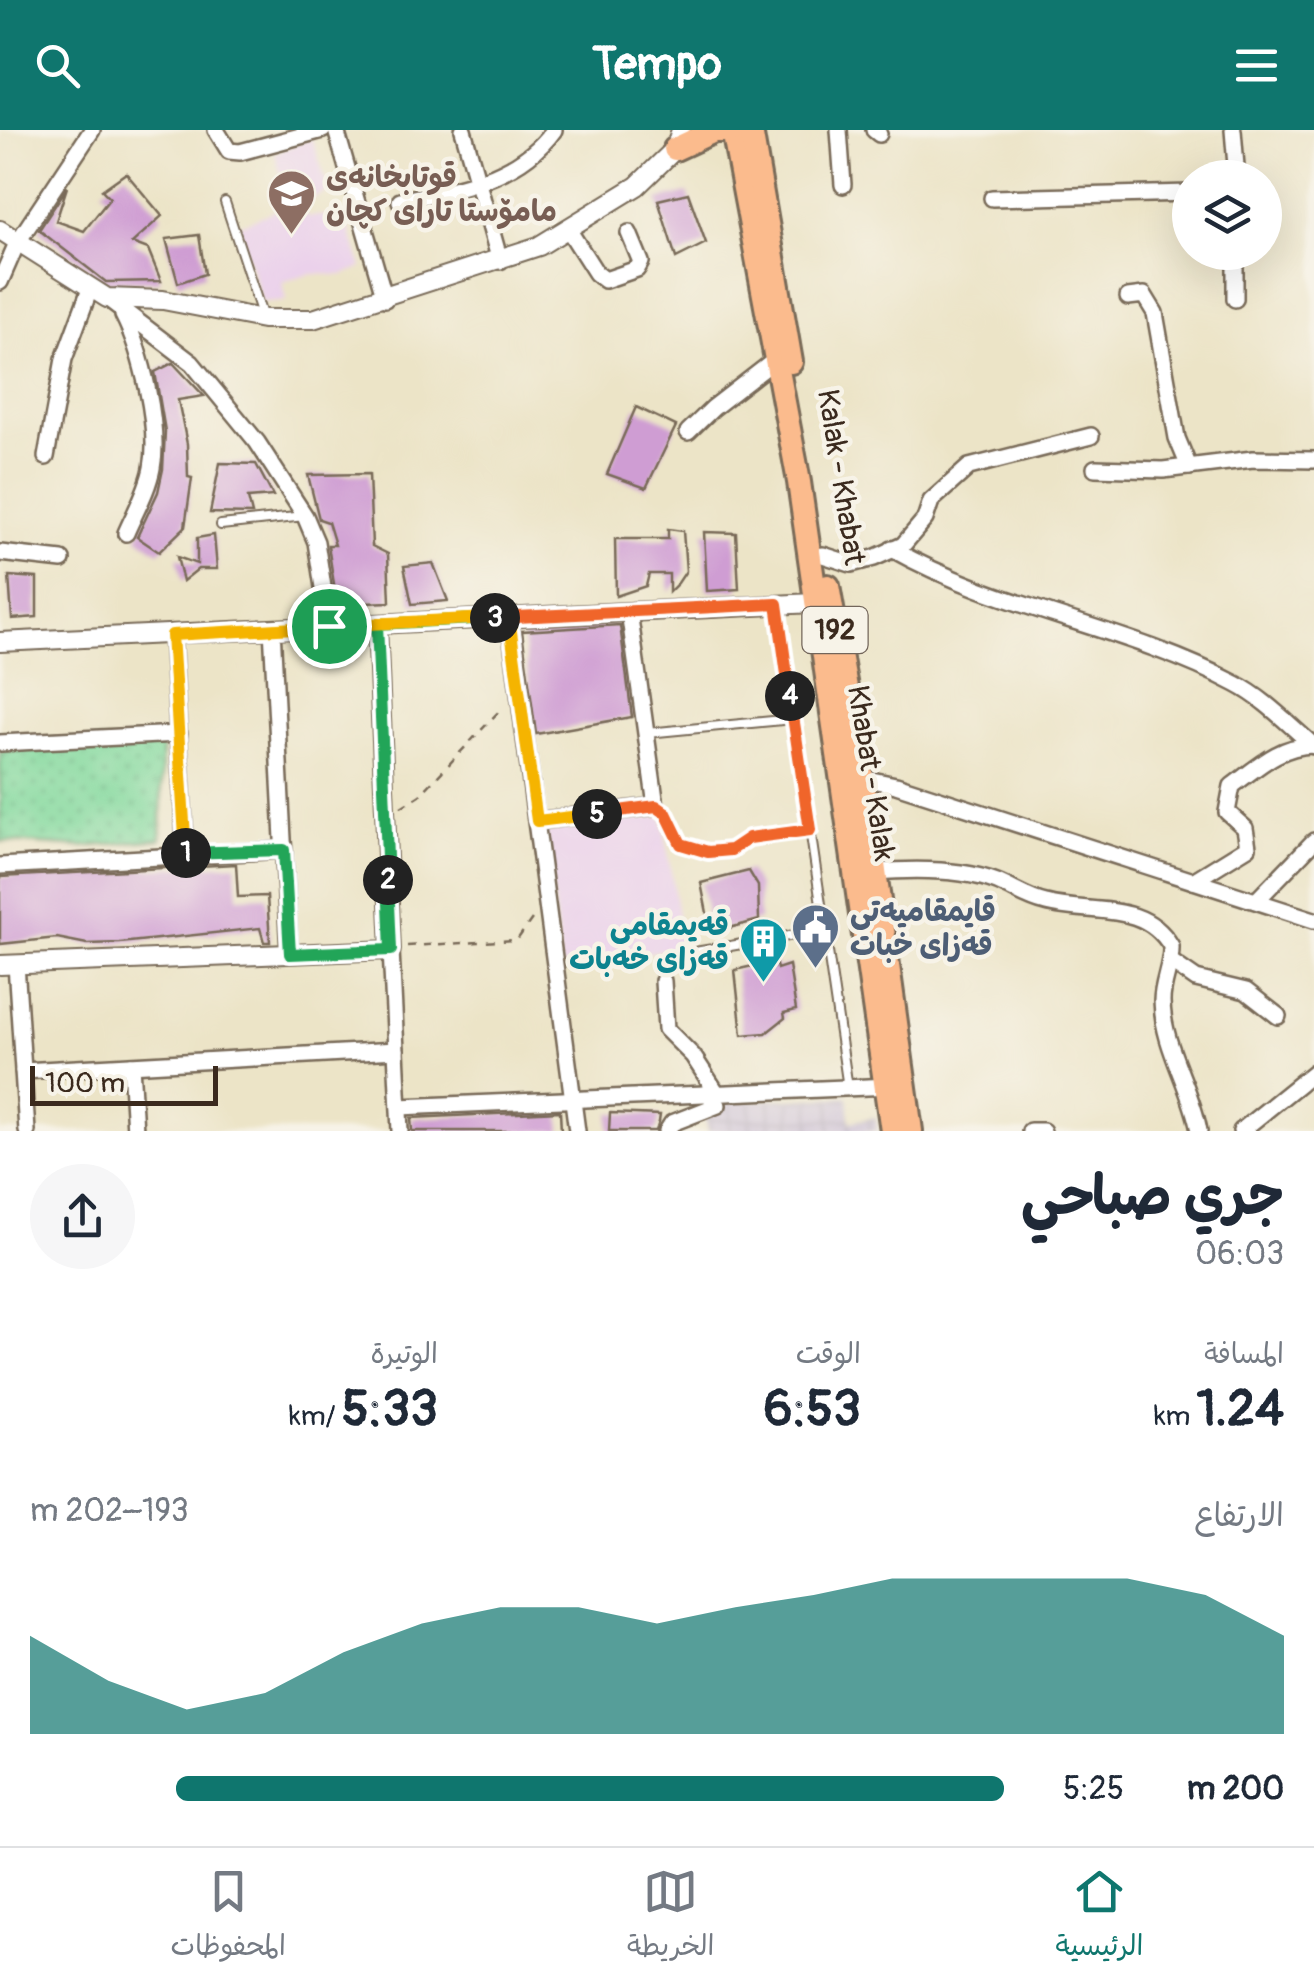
<!DOCTYPE html>
<html lang="ar">
<meta charset="utf-8">
<style>
body{margin:0;font-family:Pangolin,"Playpen Sans Arabic",sans-serif;background:#f6f6f7;color:#1f2937;direction:rtl;height:100vh;display:flex;flex-direction:column;font-size:38px;white-space:nowrap}
*{box-sizing:border-box;margin:0}
p{font-size:32px;color:#747a83}
.icon{flex:none;width:55px;height:55px;fill:none;stroke:currentColor;stroke-width:2;stroke-linecap:round;stroke-linejoin:round}
.map{position:relative;height:1001px;overflow:hidden;direction:ltr}
.panel{display:flex;flex-direction:column;background:#fff;flex:1}
.panel>*{flex:none}
.controls{position:absolute;left:1172px;top:30px;display:grid;gap:20px}
.controls a{display:grid;place-items:center;width:110px;height:110px;border-radius:50%;background:#fff;box-shadow:0 10px 40px #0002;font-size:50px}
.scale{position:absolute;left:30px;bottom:25px;width:188px;box-sizing:border-box;padding-left:10px;border:5px solid #3b2a1e;border-top:0;font-size:28px;line-height:35px;white-space:nowrap;color:#3b2a1e;-webkit-text-stroke:8px #f7f3e8;paint-order:stroke}
.pin{position:absolute;display:grid;place-items:center;width:85px;height:85px;color:#fff;margin:-42px;border:5px solid #fff;border-radius:50%;box-shadow:0 2px 10px #0007}
.km{position:absolute;width:50px;height:50px;margin:-25px;border-radius:50%;background:#222;color:#fff;font-size:28px;line-height:50px;text-align:center}
.round{display:grid;place-items:center;flex:none;width:105px;height:105px;border-radius:52px;background:#f6f6f7}
.overview{display:flex;align-items:center;justify-content:space-between;height:170px;padding:0 30px}
h1{font-size:55px;font-weight:700;line-height:75px}
.metrics{display:grid;grid-template-columns:repeat(3,1fr);gap:15px;height:170px;padding:10px 30px}
.metrics div{display:grid;align-content:center}
.metrics b{font-size:50px;font-weight:700}
.metrics small{font-size:28px;font-weight:400}
.metrics p{font-size:28px}
.chart{height:280px;padding:20px 30px}
.chart p{display:flex;justify-content:space-between}
.chart svg{width:100%;height:180px;margin-top:10px;fill:#0f766e;opacity:.7}
ul{padding:0 30px;list-style:none;font-size:32px}
li{display:grid;grid-template-columns:160px 120px 1fr;align-items:center;height:75px}
li i{height:25px;border-radius:12px;background:#0f766e}
header{display:flex;justify-content:space-between;align-items:center;height:130px;padding:0 30px;background:#0f766e;color:#fff;font-size:45px;font-weight:700}
.dock{display:flex;justify-content:space-around;align-items:center;height:140px;border-top:2px solid #e0e1e3;background:#fff;font-size:28px;color:#747a83}
.dock a{display:grid;justify-items:center;gap:5px}
.dock .selected{color:#0f766e}
.map>svg:first-child{display:block}
.built{fill:#ebd1eb}
.industrial{fill:url(#industrial-grid)}
.park{fill:url(#park-dots);stroke:#5e825e;stroke-width:2.5}
.building{fill:#cf9dd3}
.lines{fill:none;stroke-linecap:round;stroke-linejoin:round}
.service-casing{stroke:#796b59;stroke-width:12}
.minor-casing{stroke:#796b59;stroke-width:20}
.tertiary-casing{stroke:#796b59;stroke-width:22}
.primary-casing{stroke:#796b59;stroke-width:28}
.path{stroke:#796b59;stroke-width:2.5;stroke-dasharray:8 8;stroke-linecap:butt}
.service{stroke:#fff;stroke-width:8}
.minor{stroke:#fff;stroke-width:15}
.tertiary{stroke:#fff;stroke-width:18}
.primary{stroke:#fbbb8d;stroke-width:22}
.split-1-casing{stroke:#fff;stroke-width:20}
.split-2-casing{stroke:#fff;stroke-width:20}
.split-3-casing{stroke:#fff;stroke-width:20}
.split-4-casing{stroke:#fff;stroke-width:20}
.split-5-casing{stroke:#fff;stroke-width:20}
.split-6-casing{stroke:#fff;stroke-width:20}
.split-1{stroke:#f5b400;stroke-width:12}
.split-2{stroke:#22a559;stroke-width:12}
.split-3{stroke:#22a559;stroke-width:12}
.split-4{stroke:#f0652b;stroke-width:12}
.split-5{stroke:#f0652b;stroke-width:12}
.split-6{stroke:#f5b400;stroke-width:12}
.labels{text-anchor:middle;dominant-baseline:central;stroke-width:9;stroke-linejoin:round;paint-order:stroke}
.shield{fill:#f7f3e8;stroke:#73665b;stroke-width:2.5}
.shield-label{font-size:28px;font-weight:bold;fill:#3b2a1e}
.education-label{font-size:30px;font-weight:bold;fill:#785e54;stroke:#f7f3e8;text-anchor:start}
.street-label{font-size:30px;fill:#3b2a1e;stroke:#f7f3e8}
.service-label{font-size:30px;font-weight:bold;fill:#4e5e75;stroke:#f7f3e8;text-anchor:start}
.culture-label{font-size:30px;font-weight:bold;fill:#0d838f;stroke:#f7f3e8;text-anchor:end}
</style>
<header><svg class="icon" aria-label="menu" viewBox="0 0 24 24"><path d="M4 6h16M4 12h16M4 18h16"/></svg>Tempo<svg class="icon" aria-label="search" viewBox="0 0 24 24"><circle cx="10" cy="10" r="6"/><path d="M15 15l6 6"/></svg></header>
<div class="map">
<svg width="1314" height="1001" viewBox="0 0 1314 1001">
<defs>
<pattern id="industrial-grid" width="8" height="8" patternUnits="userSpaceOnUse" patternTransform="scale(2.5)"><rect width="8" height="8" fill="#cbbfd5"/><path d="M0 4h8M4 0v8" fill="none" stroke="#afa4b6"/></pattern>
<pattern id="park-dots" width="8" height="8" patternUnits="userSpaceOnUse" patternTransform="scale(2.5)"><rect width="8" height="8" fill="#82d99d"/><path d="M2 2h.1M6 6h.1" fill="none" stroke="#71ba87" stroke-width="1.8" stroke-linecap="round"/></pattern>
</defs>
<rect width="100%" height="100%" fill="#f7f3e8"/>
<filter id="ink" filterUnits="userSpaceOnUse"><feTurbulence type="fractalNoise" baseFrequency=".01" numOctaves="2"/><feDisplacementMap in="SourceGraphic" scale="20" xChannelSelector="R" yChannelSelector="G"/><feConvolveMatrix kernelMatrix="1 2 1 2 8 2 1 2 1" color-interpolation-filters="sRGB"/></filter>
<filter id="wash" filterUnits="userSpaceOnUse"><feTurbulence type="fractalNoise" baseFrequency=".0048" numOctaves="4" result="noise"/><feDisplacementMap in="SourceGraphic" scale="40" xChannelSelector="R" yChannelSelector="G"/><feGaussianBlur stdDeviation="2.25" result="paint"/><feColorMatrix in="noise" values="0 0 0 0 0 0 0 0 0 0 0 0 0 0 0 0 0 1.4 0 .05"/><feComposite in="paint" operator="in"/></filter>
<g filter="url(#wash)">
<rect width="100%" height="100%" fill="#ece4c7"/>
<g class="built">
<path d="M312,8L329,61L302,73L307,87L344,84L362,137L343,145L311,144L282,152L286,171L262,172L238,96L288,75L275,23Z"/>
<path d="M662,686L683,817L561,836L546,700Z"/>
</g>
<path class="industrial" d="M848,967L850,992L876,987L878,1001H708L701,972Z"/>
<path class="park" d="M99,611L162,616L161,709L81,717L0,711V621Z"/>
<g id="blocks">
<g class="building">
<path d="M126,43L162,86L132,113L148,119L161,151L106,152L39,100L67,57L56,91L84,101L110,68L102,60Z"/>
<path d="M688,63L706,113L676,128L658,70Z"/>
<path d="M199,105L205,144L178,153L166,109Z"/>
<path d="M173,233L204,266L178,270L187,314L188,347L192,348L185,397L159,422L137,407L158,362L163,339L165,301L155,242Z"/>
<path d="M636,277L676,296L646,358L607,344Z"/>
<path d="M220,333L256,334L273,366L248,368L252,384L210,383Z"/>
<path d="M369,344L372,416L388,424L390,472L337,474L328,415H335L328,392L319,389L308,345Z"/>
<path d="M668,399L683,401L686,441L678,453L669,462V444H649L646,456L616,466L615,409H668Z"/>
<path d="M704,402L736,403L739,459L707,461Z"/>
<path d="M214,405L217,439H198L183,451L177,427L197,434V408Z"/>
<path d="M433,433L448,471L412,474L404,436Z"/>
<path d="M9,446L37,448V487L12,489Z"/>
<path d="M620,495L632,587L536,604L522,501Z"/>
<path d="M236,734L238,767L267,766L270,812H264L260,798L120,813L87,814L57,808L0,814V747Z"/>
<path d="M749,741L758,756L759,790L711,803L701,753Z"/>
<path d="M775,831L777,839L789,835L796,880L784,883L785,888L766,903L742,905L735,840Z"/>
<path d="M560,981L561,1001H412L411,988Z"/>
<path d="M610,983L660,985L659,992L656,1001H609Z"/>
</g>
</g>
</g>
<g filter="url(#ink)">
<use href="#blocks" fill-opacity="0" stroke="#796b59" stroke-width="2.5"/>
<g class="lines">
<defs>
<g id="service">
<path d="M225,72L262,185"/>
<path d="M221,395L305,386"/>
<path d="M777,474L848,958"/>
<path d="M647,603L794,589"/>
<path d="M656,676L665,683L681,714L708,721L731,719L749,708L810,699"/>
<path d="M689,823L824,800"/>
</g>
<g id="minor">
<path d="M216,0L229,21L240,22L323,0"/>
<path d="M336,0L385,169"/>
<path d="M463,0L500,131"/>
<path d="M839,0L843,55"/>
<path d="M874,0L879,4"/>
<path d="M1233,0L1237,48"/>
<path d="M992,68L1190,63"/>
<path d="M400,71C457,58 518,50 554,0"/>
<path d="M568,99L596,143L605,150L637,139L641,132L629,103"/>
<path d="M1235,122V169"/>
<path d="M0,152L17,113L92,0"/>
<path d="M1128,167L1144,165L1155,183L1177,308L1189,337"/>
<path d="M107,168L192,233L257,312L305,386L316,412L329,496"/>
<path d="M123,185C142,222 160,297 152,338C148,360 135,382 126,403"/>
<path d="M688,302L713,278L775,230"/>
<path d="M46,327L64,229L90,159"/>
<path d="M1095,338L1163,340L1253,329L1314,330"/>
<path d="M892,419C1000,480 1126,496 1236,554C1265,569 1289,595 1314,616"/>
<path d="M0,423L62,430"/>
<path d="M823,425L851,434L874,428L903,415L925,389L931,371L969,337L1091,306"/>
<path d="M509,487L577,1001"/>
<path d="M272,498L289,824"/>
<path d="M172,505L186,725"/>
<path d="M0,613L179,604"/>
<path d="M862,648L896,655L1314,790"/>
<path d="M537,691L656,676L629,481"/>
<path d="M0,736L284,720"/>
<path d="M875,742C913,739 961,738 997,752C1014,759 1028,769 1046,773C1091,785 1144,770 1171,816C1172,835 1162,852 1162,871C1163,918 1191,956 1199,1001"/>
<path d="M1193,751L1248,717L1245,698L1227,682L1232,656C1259,636 1279,616 1313,615"/>
<path d="M1257,770L1314,711"/>
<path d="M391,820L400,1001"/>
<path d="M1170,831L1196,849L1246,861L1278,886"/>
<path d="M16,834L27,1001"/>
<path d="M663,851L666,899L693,926L717,963"/>
<path d="M131,935L135,1001"/>
<path d="M23,941L396,920"/>
<path d="M399,977L891,956"/>
<path d="M667,1001L672,993L718,975L707,963"/>
<path d="M1030,1001H1043"/>
<path d="M1241,1001L1314,942"/>
</g>
<g id="tertiary">
<path d="M0,100L107,168L163,170L263,189H313L539,116L637,56L675,19L681,0"/>
<path d="M0,512L815,473"/>
<path d="M0,835L391,820L377,494"/>
</g>
<g id="primary">
<path d="M733,0L799,352L892,1001"/>
<path d="M751,0L791,232"/>
<path d="M675,19L714,1H733"/>
<path d="M828,456L862,648L911,1001"/>
</g>
</defs>
<use href="#service" class="service-casing"/>
<use href="#minor" class="minor-casing"/>
<use href="#tertiary" class="tertiary-casing"/>
<use href="#primary" class="primary-casing"/>
<g class="path">
<path d="M401,677L420,665L503,577"/>
<path d="M407,816L517,810L534,786"/>
</g>
<use href="#service" class="service"/>
<use href="#minor" class="minor"/>
<use href="#tertiary" class="tertiary"/>
<use href="#primary" class="primary"/>
</g>
</g>
<g class="lines" filter="url(#ink)">
<defs>
<path id="split-1" d="M186,723L172,505L329,496"/>
<path id="split-2" d="M186,723L284,720L290,824L391,820L388,750"/>
<path id="split-3" d="M388,750L377,494L495,488"/>
<path id="split-4" d="M495,488L777,474L790,566"/>
<path id="split-5" d="M597,684L656,676L666,683L681,714L708,722L731,720L749,708L810,700L790,566"/>
<path id="split-6" d="M329,496L509,487L537,691L597,684"/>
</defs>
<use href="#split-1" class="split-1-casing"/>
<use href="#split-2" class="split-2-casing"/>
<use href="#split-3" class="split-3-casing"/>
<use href="#split-4" class="split-4-casing"/>
<use href="#split-5" class="split-5-casing"/>
<use href="#split-6" class="split-6-casing"/>
<use href="#split-1" class="split-1"/>
<use href="#split-2" class="split-2"/>
<use href="#split-3" class="split-3"/>
<use href="#split-4" class="split-4"/>
<use href="#split-5" class="split-5"/>
<use href="#split-6" class="split-6"/>
</g>
<defs>
<symbol id="school-pin" viewBox="-11 -11 22 30"><path d="M0 17L-7.5 6A9.5 9.5 0 1 1 7.5 6Z" fill="#8d6e63" stroke="#f7f3e8"/><path d="M0-5L7-2L0 1L-7-2ZM-4 1L0 2.5L4 1V4Q0 6-4 4Z" fill="#fff"/></symbol>
<symbol id="civic-pin" viewBox="-11 -11 22 30"><path d="M0 17L-7.5 6A9.5 9.5 0 1 1 7.5 6Z" fill="#5c6f8a" stroke="#f7f3e8"/><path d="M-.6-6.5H3V-4.5H.6V-3L4-1V1h2V6H-6V1h2V-1L-.6-3ZM-1.2 2.5V6h2.4V2.5Z" fill="#fff"/></symbol>
<symbol id="building-pin" viewBox="-11 -11 22 30"><path d="M0 17L-7.5 6A9.5 9.5 0 1 1 7.5 6Z" fill="#0f9aa8" stroke="#f7f3e8"/><path d="M-4-6H4V6H1V3H-1V6H-4ZM-2.5-4.3h1.7v1.8h-1.7ZM.8-4.3h1.7v1.8H.8ZM-2.5-1h1.7V.8h-1.7ZM.8-1h1.7V.8H.8Z" fill="#fff"/></symbol>
</defs>
<g fill-rule="evenodd">
<use href="#school-pin" x="264" y="36" width="55" height="75"/>
<use href="#civic-pin" x="788" y="770" width="55" height="75"/>
<use href="#building-pin" x="736" y="784" width="55" height="75"/>
</g>
<g class="labels">
<rect class="shield" x="802.5" y="477" width="65" height="46" rx="8"/>
<g class="shield-label">
<text x="835" y="500">192</text>
</g>
<g class="education-label">
<text x="326" y="47">قوتابخانەی<tspan x="326" dy="34">مامۆستا تارای کچان</tspan></text>
</g>
<g class="street-label">
<text transform="translate(841 347) rotate(81)">Kalak - Khabat</text>
<text transform="translate(871 643) rotate(81)">Khabat - Kalak</text>
</g>
<g class="service-label">
<text x="850" y="781">قایمقامیەتى<tspan x="850" dy="34">قەزای خبات</tspan></text>
</g>
<g class="culture-label">
<text x="729" y="795">قەیمقامی<tspan x="729" dy="34">قەزای خەبات</tspan></text>
</g>
</g>
</svg>
<div class="controls">
<a><svg class="icon" aria-label="layers" viewBox="0 0 24 24"><path d="M12 4l9 5-9 5-9-5zM3 14l9 5 9-5"/></svg></a>
</div>
<div class="scale">100 m</div>
<div class="pin" style="left:329px;top:496px;background:#1e9e55"><svg class="icon" aria-label="arrive" viewBox="0 0 24 24"><path d="M6 21V4h12l-3 4 3 4H6"/></svg></div>
<b class="km" style="left:186px;top:723px">1</b>
<b class="km" style="left:388px;top:750px">2</b>
<b class="km" style="left:495px;top:488px">3</b>
<b class="km" style="left:790px;top:566px">4</b>
<b class="km" style="left:597px;top:684px">5</b>
</div>
<section class="panel">
<div class="overview"><div><h1>جري صباحي</h1><p>06:03</p></div><a class="round"><svg class="icon" aria-label="share" viewBox="0 0 24 24"><path d="M12 15V3M7 8l5-5 5 5M5 13v7h14v-7"/></svg></a></div>
<div class="metrics">
<div><p>المسافة</p><b>1.24<small> km</small></b></div>
<div><p>الوقت</p><b>6:53</b></div>
<div><p>الوتيرة</p><b>5:33<small> /km</small></b></div>
</div>
<div class="chart"><p><span>الارتفاع</span>193–202 m</p>
<svg viewBox="0 0 160 44" preserveAspectRatio="none"><path d="M0 44V20L10 31L20 38L30 34L40 24L50 17L60 13L70 13L80 17L90 13L100 10L110 6L120 6L130 6L140 6L150 10L160 20V44z"/></svg>
</div>
<ul>
<li><b>200 m</b>5:25<i style="width:85%"></i></li>
</ul>
</section>
<nav class="dock">
<a class="selected"><svg class="icon" aria-label="home" viewBox="0 0 24 24"><path d="M3 11l9-7 9 7M6 9v11h12V9"/></svg>الرئيسية</a>
<a><svg class="icon" aria-label="map" viewBox="0 0 24 24"><path d="M3 6l6-2 6 2 6-2v14l-6 2-6-2-6 2zM9 4v14M15 6v14"/></svg>الخريطة</a>
<a><svg class="icon" aria-label="saved" viewBox="0 0 24 24"><path d="M7 4h10v16l-5-4-5 4z"/></svg>المحفوظات</a>
</nav>
